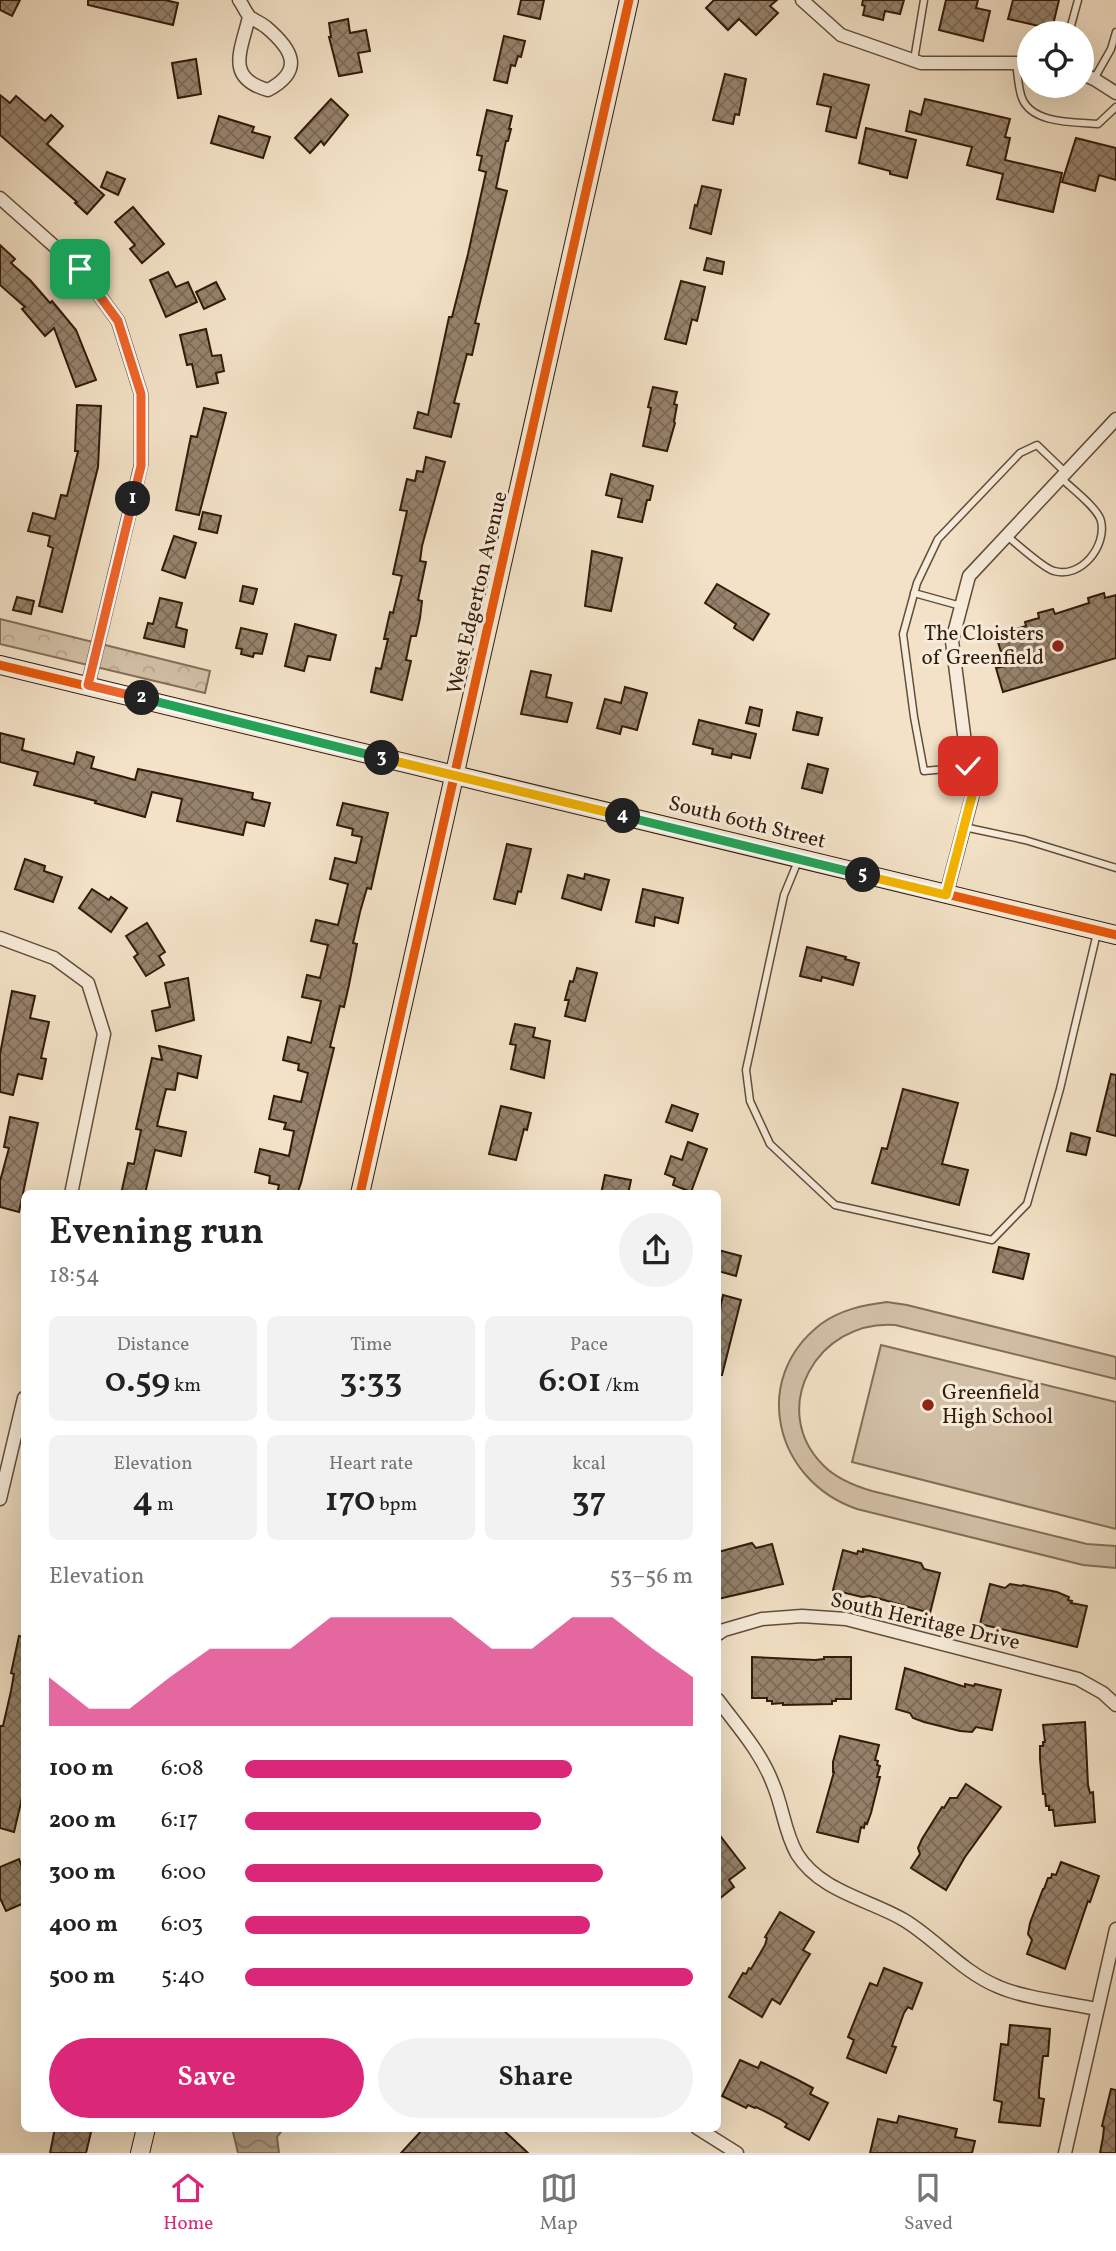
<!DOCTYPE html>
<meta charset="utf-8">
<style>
body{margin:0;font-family:Vollkorn,serif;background:#f2f2f2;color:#222;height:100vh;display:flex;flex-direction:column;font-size:26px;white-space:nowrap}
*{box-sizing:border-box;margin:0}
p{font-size:23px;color:#767676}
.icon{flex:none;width:38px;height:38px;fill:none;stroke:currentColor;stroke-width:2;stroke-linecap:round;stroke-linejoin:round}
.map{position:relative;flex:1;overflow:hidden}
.details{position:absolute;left:21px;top:1190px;width:700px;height:942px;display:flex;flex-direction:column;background:#fff;border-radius:10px;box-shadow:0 7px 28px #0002}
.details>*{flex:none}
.controls{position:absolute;left:1017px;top:21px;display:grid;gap:14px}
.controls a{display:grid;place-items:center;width:77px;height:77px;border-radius:50%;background:#fff;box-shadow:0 7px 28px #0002;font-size:35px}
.pin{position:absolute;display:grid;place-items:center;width:60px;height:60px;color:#fff;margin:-30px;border-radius:14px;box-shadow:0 4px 10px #0006}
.km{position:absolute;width:35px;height:35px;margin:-18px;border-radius:50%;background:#222;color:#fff;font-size:19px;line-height:35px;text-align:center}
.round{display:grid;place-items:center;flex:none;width:74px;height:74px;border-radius:37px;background:#f2f2f2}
.overview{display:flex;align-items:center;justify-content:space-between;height:119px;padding:0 28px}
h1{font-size:38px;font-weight:600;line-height:52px}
.metrics{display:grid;grid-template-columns:repeat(3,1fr);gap:10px;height:119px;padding:7px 28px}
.metrics div{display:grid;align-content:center;border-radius:10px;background:#f2f2f2;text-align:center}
.metrics b{font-size:35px;font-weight:600}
.metrics small{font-size:19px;font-weight:400}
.metrics p{font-size:19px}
.chart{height:196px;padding:14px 28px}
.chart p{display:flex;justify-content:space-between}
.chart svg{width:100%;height:126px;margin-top:7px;fill:#db2777;opacity:.7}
.primary-button{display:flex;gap:14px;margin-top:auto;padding:14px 28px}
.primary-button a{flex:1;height:80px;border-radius:42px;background:#db2777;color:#fff;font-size:28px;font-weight:600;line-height:80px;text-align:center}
.primary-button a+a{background:#f2f2f2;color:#222}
ul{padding:0 28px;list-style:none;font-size:23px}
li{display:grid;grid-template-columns:112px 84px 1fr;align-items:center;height:52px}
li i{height:18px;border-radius:9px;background:#db2777}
.tabs{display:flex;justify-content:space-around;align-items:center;height:98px;border-top:2px solid #e0e0e0;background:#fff;font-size:19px;color:#767676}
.tabs a{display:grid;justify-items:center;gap:4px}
.tabs .selected{color:#db2777}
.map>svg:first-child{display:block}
.forest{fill:url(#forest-crowns);stroke:#826e58;stroke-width:2}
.garden{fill:#d2c0a7;stroke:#826e58;stroke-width:2}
.water{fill:url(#water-waves);stroke:#7e6a54;stroke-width:2}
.building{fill:url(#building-cross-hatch);stroke:#311b09;stroke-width:2}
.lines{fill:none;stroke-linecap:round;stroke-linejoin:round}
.lane-casing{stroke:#624d38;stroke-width:9}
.street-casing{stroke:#624d38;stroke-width:15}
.secondary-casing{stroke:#311b09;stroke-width:20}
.lane{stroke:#f7ecdb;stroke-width:6}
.street{stroke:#f7ecdb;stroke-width:12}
.secondary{stroke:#f7ecdb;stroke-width:18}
.cycleway-casing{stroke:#f7ecdb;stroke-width:13}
.cycleway{stroke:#e8590c;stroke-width:9}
.split-1-casing{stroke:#fff;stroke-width:14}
.split-2-casing{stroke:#fff;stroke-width:14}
.split-3-casing{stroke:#fff;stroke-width:14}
.split-4-casing{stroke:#fff;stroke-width:14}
.split-5-casing{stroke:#fff;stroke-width:14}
.split-6-casing{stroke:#fff;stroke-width:14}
.split-1{stroke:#f0652b;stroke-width:9}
.split-2{stroke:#f0652b;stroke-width:9}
.split-3{stroke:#22a559;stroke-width:9}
.split-4{stroke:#f5b400;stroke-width:9}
.split-5{stroke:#22a559;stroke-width:9}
.split-6{stroke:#f5b400;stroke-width:9}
.poi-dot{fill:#8f2418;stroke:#f7ecdb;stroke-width:2.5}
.labels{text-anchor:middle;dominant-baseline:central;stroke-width:6;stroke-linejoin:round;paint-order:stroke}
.street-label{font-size:21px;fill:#311b09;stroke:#f7ecdb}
.poi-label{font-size:21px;fill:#311b09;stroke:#f7ecdb;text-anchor:end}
</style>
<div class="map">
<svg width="1116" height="2153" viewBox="0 0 1116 2153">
<defs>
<pattern id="forest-crowns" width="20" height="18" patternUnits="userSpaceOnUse" patternTransform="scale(1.75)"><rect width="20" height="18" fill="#d2c0a7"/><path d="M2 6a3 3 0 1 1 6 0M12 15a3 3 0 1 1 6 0" fill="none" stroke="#b5a48e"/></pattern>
<pattern id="water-waves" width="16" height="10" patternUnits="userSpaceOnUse" patternTransform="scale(1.75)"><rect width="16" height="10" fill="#b19e86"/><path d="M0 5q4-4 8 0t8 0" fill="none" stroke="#91806c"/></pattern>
<pattern id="building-cross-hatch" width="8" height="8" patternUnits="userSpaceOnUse" patternTransform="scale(1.75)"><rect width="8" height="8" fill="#96826c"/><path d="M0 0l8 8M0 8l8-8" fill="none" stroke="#7b6a57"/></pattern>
</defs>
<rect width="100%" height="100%" fill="#f3e2c7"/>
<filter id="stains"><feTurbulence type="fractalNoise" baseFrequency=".00286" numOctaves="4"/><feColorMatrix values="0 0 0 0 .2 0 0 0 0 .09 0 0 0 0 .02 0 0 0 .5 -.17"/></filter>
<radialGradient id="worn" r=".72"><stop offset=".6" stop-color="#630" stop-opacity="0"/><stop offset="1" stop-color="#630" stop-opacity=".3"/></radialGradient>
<path class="forest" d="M0,619L210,671L205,693L0,644Z"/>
<g class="garden">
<path d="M887,1302L907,1305L1116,1357V1379L895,1325C818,1319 766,1409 824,1466C837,1479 855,1486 872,1491L1087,1544L1116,1546V1568L1083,1565L857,1509C775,1481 749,1379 821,1324C840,1310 863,1305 887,1302Z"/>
<path d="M881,1345L1116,1402V1529L852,1462Z"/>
</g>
<path class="water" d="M232,2128H284L277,2137L279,2153H238Z"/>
<g class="building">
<path d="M0,0H20L12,16L0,10Z"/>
<path d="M88,0H165L178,3L173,25L88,5Z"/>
<path d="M521,0H544L540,19L518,14Z"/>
<path d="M714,0H777L770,6L778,13L756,35L739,19L728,30L706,8Z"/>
<path d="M863,0H904L900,14L885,11L883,20L863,15L865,6L862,5Z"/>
<path d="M946,0H978L976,8L990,11L983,41L939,30Z"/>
<path d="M1013,0H1059L1052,29L1008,19Z"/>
<path d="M348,19L350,33L366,30L370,51L358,53L362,72L339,76L329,37H331L329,23Z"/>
<path d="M504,36L525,41L521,57L518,56L515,66L511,65L507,83L494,80Z"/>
<path d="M196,59L201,94L178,98L172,63Z"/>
<path d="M725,74L746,79L739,115L735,114L733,124L713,120Z"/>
<path d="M824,74L869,85L856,138L826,131L831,107L817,104Z"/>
<path d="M0,95L10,103L16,96L45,121L51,115L63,126L47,144L104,195L87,214L75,203L77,202L0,135Z"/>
<path d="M331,99L348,115L324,145L321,141L310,153L295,138Z"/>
<path d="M925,99L1010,119L1005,137L1010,138L1005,160L1062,173L1053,212L997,199L1003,174L967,165L972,147L906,131L910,111L921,115Z"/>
<path d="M487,110L512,116L509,129H511L508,141H506L496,188L507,191L475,323L479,324L472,355L467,354L454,403L459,404L451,437L414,428L418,412L428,415L449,317H452L468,254L486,172L479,170L482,156L477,155Z"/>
<path d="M219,116L254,127L252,132L270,137L263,158L211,143Z"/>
<path d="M866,128L916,140L907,178L890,174V171L859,163Z"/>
<path d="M1076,138L1116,148V180L1099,175L1095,191L1062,182Z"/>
<path d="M107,172L125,179L118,195L101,187Z"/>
<path d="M702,186L721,190L711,234L690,228L695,205L697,206Z"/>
<path d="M133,207L164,244L142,263L130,249L135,245L115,222Z"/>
<path d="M0,245L15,259L11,263L30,280L50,303L52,301L76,330L96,380L76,387L54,328L45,336L22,309L25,307L0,285Z"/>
<path d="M707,258L724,262L722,274L704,270Z"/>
<path d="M168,272L176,287L188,282L197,302L166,317L150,280Z"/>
<path d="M681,281L705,287L697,321L692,319L686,344L665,339Z"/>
<path d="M216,282L225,299L204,309L196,292Z"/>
<path d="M206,329L212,356L221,355L224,371L216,373L218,383L197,387L192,364L187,365L180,335Z"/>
<path d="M653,387L677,392L674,404L677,405L674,422L675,423L667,451L643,446L651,408L648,407Z"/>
<path d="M77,405L101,406L98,467L62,612L39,606L53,548L48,546L50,536L28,531L33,513L55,519L61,495L67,496L78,451H75Z"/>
<path d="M204,408L226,413L199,515L176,510L191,436L197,437Z"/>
<path d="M426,457L445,462L422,546L420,561L426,562L418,600L422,601L420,618L416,636H411L406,660L411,661L402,700L371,692L376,668L381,669L388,639H384L390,612L393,613L402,576L393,574L407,511L400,510L407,479L415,481L417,471L423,472Z"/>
<path d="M611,474L653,486L650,500H647L642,522L618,517L622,499L606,495Z"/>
<path d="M203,512L221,516L217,533L199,529Z"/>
<path d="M174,536L196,543L185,578L162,570Z"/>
<path d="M592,551L622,558L611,611L585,606Z"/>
<path d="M717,584L769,614L753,640L734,628L736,624L705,603Z"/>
<path d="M243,586L257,589L253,604L240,601Z"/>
<path d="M1104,593L1105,598L1116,595V658L1003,692L996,668L1005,666L996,635L1026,626L1025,622L1039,618L1038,613L1053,609L1055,614L1089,603L1088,598Z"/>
<path d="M17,597L34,601L31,614L13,610Z"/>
<path d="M160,598L182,603L176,627L187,630L184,647L144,638L148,623L153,624Z"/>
<path d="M295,624L336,635L330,660L308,656L304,671L285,666Z"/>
<path d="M241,628L267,634L262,654L254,653L253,657L241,654L242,649L236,648Z"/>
<path d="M531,671L551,675L546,697L572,703L567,722L521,714Z"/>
<path d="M625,687L647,693L637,730L622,726L620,734L597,728L605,699L621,703Z"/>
<path d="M750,707L762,710L759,726L746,723Z"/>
<path d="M797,712L822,718L818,735L793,730Z"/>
<path d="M699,720L756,734L750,758L732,754L731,758L712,754L713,749L693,744Z"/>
<path d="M0,733L24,739L22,750L74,764L77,752L94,757L91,768L135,780L138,769L253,793L252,799L270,803L264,826L246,822L243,835L177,821L182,799L152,792L145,817L95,803L96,801L34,785L38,772L0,762Z"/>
<path d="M808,764L828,769L822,793L802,788Z"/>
<path d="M343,803L388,813L371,889L367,888L360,912L353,943L357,944L349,985L344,1007L340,1006L330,1047L334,1048L301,1183L297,1194H277L279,1185L269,1183L270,1176L255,1172L260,1149L289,1156L294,1131L284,1129L286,1123L269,1119L274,1096L301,1102L308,1073L298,1070L299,1064L283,1060L288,1037L311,1043L321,1001L302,997L307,975L320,978L328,945L311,941L316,920L338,925L348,884L330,879L335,858L356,863L362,837L352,835L353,829L337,825Z"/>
<path d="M507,844L531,849L521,892L518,891L515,904L494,899Z"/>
<path d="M25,859L45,866L44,871L62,877L53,902L15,889Z"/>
<path d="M585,874L609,880L601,910L562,898L568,875L584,879Z"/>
<path d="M92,889L109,900L111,897L127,908L111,932L79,908Z"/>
<path d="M643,889L683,898L678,923L655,917L654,926L636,922Z"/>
<path d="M147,923L165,952L159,956L164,965L146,976L134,957L138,954L126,936Z"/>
<path d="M807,947L846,957L845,959L859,963L853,985L822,977L821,981L800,976Z"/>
<path d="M577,968L597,973L585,1021L565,1016L569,1000H565L570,981L573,982Z"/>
<path d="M188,978L194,1020L156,1031L152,1011L170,1007L165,983Z"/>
<path d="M12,991L35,996L30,1018L49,1022L41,1058L46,1059L42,1079L18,1074L13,1095L0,1092V1054Z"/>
<path d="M515,1024L535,1028L533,1037L550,1041L544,1078L511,1069L516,1045L510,1044Z"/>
<path d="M159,1046L201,1056L197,1078L178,1073L175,1090L166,1089L157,1126L186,1132L181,1156L155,1150L145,1194H121L128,1163L134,1164L141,1130L136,1129L152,1058L162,1060Z"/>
<path d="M1111,1074L1116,1075V1136L1097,1131Z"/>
<path d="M903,1089L958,1103L942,1164L968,1170L959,1205L872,1183L882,1148L887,1149Z"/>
<path d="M672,1105L698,1114L692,1131L666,1122Z"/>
<path d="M501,1106L531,1113L527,1130L524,1129L516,1160L489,1154Z"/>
<path d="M10,1117L38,1123L19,1212L0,1207V1181L9,1148L4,1147Z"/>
<path d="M1071,1133L1090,1138L1086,1155L1067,1151Z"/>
<path d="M688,1142L707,1149L691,1192L673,1185L675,1178L665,1174L671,1156L682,1160Z"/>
<path d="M605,1175L631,1180L628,1194H601Z"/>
<path d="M999,1247L1029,1254L1023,1279L993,1272Z"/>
<path d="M718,1250L741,1256L736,1276L718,1271Z"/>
<path d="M723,1295L741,1300L722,1375H718V1319Z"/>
<path d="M752,1543L756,1548L772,1544L783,1584L718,1599V1552Z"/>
<path d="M863,1549L921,1563L924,1569L940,1573L930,1613L870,1596L862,1597L833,1590L843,1550L857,1554L858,1551L863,1552Z"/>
<path d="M990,1584L1005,1588L1010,1584L1022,1586L1023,1585L1057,1592L1069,1597L1068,1600L1072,1601L1071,1603L1087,1606L1077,1647L980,1624Z"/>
<path d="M19,1636L24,1637V1790L14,1832L0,1828V1726H3L11,1691L14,1674L11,1673Z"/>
<path d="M752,1657L815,1660L824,1659V1657H851V1699H836V1701H832V1704L783,1705V1703L772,1704V1701H767V1698H752Z"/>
<path d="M905,1668L965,1687V1684L974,1686L975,1684L1001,1690L992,1730L976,1727L972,1732L960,1731L924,1722L913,1718L910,1713L896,1709Z"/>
<path d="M1085,1722L1088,1785L1090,1793L1093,1792L1095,1822L1055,1826L1053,1810H1049V1806H1046L1045,1794H1043L1040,1759V1746H1043V1742H1045L1043,1725Z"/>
<path d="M840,1736L879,1745L875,1760L878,1761L877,1765L880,1766L877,1777H880L871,1813L867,1824L865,1823L864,1828L861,1827L858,1842L817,1832L834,1772H833V1762Z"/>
<path d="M966,1784L1001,1807L965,1857L946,1890L911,1868L920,1854L918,1848L922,1839L942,1807L944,1808L950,1798H957Z"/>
<path d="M718,1833L745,1868L729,1880L734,1887L718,1900Z"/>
<path d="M19,1859L24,1873V1903L6,1911L0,1898V1867Z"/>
<path d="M1061,1862L1099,1876L1090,1902L1088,1901L1065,1969L1027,1954L1032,1940L1028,1934L1030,1923L1043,1889H1044L1048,1878H1051L1052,1874L1056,1875Z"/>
<path d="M780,1912L814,1932L803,1950L810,1954L803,1965L780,2004L772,1999L762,2017L729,1997L743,1973L746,1974L749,1968L751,1969L765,1945L767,1938L765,1937Z"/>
<path d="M884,1968L922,1983L912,2009L908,2007L904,2013L892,2046L896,2047L886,2073L847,2058L854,2040L848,2037L862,2002L870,1983L877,1986Z"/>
<path d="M1010,2025L1050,2029L1048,2056H1043L1039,2091V2098L1044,2099L1040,2126L999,2122L1002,2102L994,2100L1001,2044L1008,2045Z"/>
<path d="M740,2060L758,2068L761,2062L796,2079L813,2088L810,2094L828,2103L809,2140L785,2127L787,2124L780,2119L756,2107L755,2108L748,2105L746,2108L722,2096Z"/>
<path d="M1111,2089L1116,2090V2153H1100L1103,2137L1104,2127L1102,2126Z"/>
<path d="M899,2116L957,2129L955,2137L975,2141L972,2153H870L878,2119L897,2123Z"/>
<path d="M55,2128H92L86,2153H50Z"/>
<path d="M424,2128H501L528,2153H401Z"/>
</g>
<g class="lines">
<defs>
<g id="lane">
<path d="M1069,33L1078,0"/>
<path d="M914,60L924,0"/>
<path d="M1016,64C1018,74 1018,88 1022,98C1032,124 1074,122 1098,124L1116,107"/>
<path d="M1094,79L1111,49L1116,32"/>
<path d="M1007,536C1017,544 1044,569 1054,571C1081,579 1107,546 1101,521C1098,508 1071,488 1061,478"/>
<path d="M914,593L961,606"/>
<path d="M968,767L924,771L914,717L903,634L917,583L938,539L1020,453L1037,445L1066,473"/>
<path d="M964,827L1025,840L1116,868"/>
<path d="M798,861L784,895L746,1070L750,1101L770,1144L835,1205L992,1240L1027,1204L1060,1089L1097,933"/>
</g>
<g id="street">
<path d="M239,0C243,5 246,14 251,18C256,21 261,23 266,27C292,49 305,70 268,90C225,78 241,51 249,17"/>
<path d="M802,0L841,35L921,63H1029"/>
<path d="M1082,74L1094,79L1116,93"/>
<path d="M0,198L80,269L118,321L141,394V465L88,685"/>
<path d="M946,895L972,797L952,641L969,576L1116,419"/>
<path d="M0,938L54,958L88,983L104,1034L71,1194"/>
<path d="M0,1499L24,1398"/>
<path d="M718,1634L724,1630L762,1619L802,1616L846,1619L1078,1679L1103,1693L1116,1705"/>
<path d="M718,1700C738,1727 761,1752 773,1784C783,1807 784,1831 797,1854C821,1892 868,1899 904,1920C937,1940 962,1972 999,1987C1024,1998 1069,2003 1097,2009"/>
<path d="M697,2128L737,2153"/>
<path d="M1065,2153L1116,1929"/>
</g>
<g id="secondary">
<path d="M0,665L1116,935"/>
<path d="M360,1194L629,0"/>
<path d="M140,2153L146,2128"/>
</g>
</defs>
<use href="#lane" class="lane-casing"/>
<use href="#street" class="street-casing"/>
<use href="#secondary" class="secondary-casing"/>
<use href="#lane" class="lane"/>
<use href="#street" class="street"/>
<use href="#secondary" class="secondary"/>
<defs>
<g id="cycleway">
<path d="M0,665L1116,935"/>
<path d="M360,1194L629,0"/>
</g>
</defs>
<use href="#cycleway" class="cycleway-casing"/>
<use href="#cycleway" class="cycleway"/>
</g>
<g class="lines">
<defs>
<path id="split-1" d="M80,269L118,321L141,394V466L133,499"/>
<path id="split-2" d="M133,499L88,685L142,698"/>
<path id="split-3" d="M142,698L382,758"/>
<path id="split-4" d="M382,758L623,816"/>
<path id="split-5" d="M623,816L863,875"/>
<path id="split-6" d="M863,875L946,895L972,796L968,766"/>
</defs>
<use href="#split-1" class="split-1-casing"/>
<use href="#split-2" class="split-2-casing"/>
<use href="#split-3" class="split-3-casing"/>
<use href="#split-4" class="split-4-casing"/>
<use href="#split-5" class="split-5-casing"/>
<use href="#split-6" class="split-6-casing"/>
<use href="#split-1" class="split-1"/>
<use href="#split-2" class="split-2"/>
<use href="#split-3" class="split-3"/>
<use href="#split-4" class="split-4"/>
<use href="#split-5" class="split-5"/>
<use href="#split-6" class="split-6"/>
</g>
<g class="poi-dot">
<circle cx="1058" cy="646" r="7"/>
<circle cx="928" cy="1405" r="7"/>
</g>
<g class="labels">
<g class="street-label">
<text transform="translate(478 593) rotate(-77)">West Edgerton Avenue</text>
<text transform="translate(747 823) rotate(14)">South 60th Street</text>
<text transform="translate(925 1622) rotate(13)">South Heritage Drive</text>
</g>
<g class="poi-label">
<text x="1044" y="634">The Cloisters<tspan x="1044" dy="24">of Greenfield</tspan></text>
<text x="942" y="1393" text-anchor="start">Greenfield<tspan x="942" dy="24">High School</tspan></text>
</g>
</g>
<rect width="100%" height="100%" filter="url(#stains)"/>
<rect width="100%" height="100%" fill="url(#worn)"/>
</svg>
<div class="controls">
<a><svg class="icon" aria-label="locate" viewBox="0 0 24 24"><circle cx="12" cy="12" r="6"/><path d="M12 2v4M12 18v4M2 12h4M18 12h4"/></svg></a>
</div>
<div class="pin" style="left:80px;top:269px;background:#1e9e55"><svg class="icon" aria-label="arrive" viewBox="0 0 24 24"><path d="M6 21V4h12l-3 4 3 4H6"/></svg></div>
<div class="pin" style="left:968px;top:766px;background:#d93025"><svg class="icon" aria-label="check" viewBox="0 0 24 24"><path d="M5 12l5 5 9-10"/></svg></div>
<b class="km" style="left:133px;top:499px">1</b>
<b class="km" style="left:142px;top:698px">2</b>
<b class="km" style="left:382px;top:758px">3</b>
<b class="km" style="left:623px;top:816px">4</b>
<b class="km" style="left:863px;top:875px">5</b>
<section class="details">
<div class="overview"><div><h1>Evening run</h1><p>18:54</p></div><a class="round"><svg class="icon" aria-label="share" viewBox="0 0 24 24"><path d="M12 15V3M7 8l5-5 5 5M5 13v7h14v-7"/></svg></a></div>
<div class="metrics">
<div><p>Distance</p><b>0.59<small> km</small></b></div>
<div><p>Time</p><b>3:33</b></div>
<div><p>Pace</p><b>6:01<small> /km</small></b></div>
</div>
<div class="metrics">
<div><p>Elevation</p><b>4<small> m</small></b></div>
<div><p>Heart rate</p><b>170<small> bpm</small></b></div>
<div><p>kcal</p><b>37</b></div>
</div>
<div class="chart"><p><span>Elevation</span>53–56 m</p>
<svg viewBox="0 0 160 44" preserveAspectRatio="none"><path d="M0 44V27L10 38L20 38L30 27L40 17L50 17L60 17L70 6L80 6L90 6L100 6L110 17L120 17L130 6L140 6L150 17L160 27V44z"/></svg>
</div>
<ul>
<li><b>100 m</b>6:08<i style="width:73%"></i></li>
<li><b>200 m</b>6:17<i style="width:66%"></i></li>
<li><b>300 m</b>6:00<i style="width:80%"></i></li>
<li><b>400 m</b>6:03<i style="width:77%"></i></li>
<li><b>500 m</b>5:40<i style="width:100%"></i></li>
</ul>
<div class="primary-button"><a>Save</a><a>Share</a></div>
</section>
</div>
<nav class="tabs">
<a class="selected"><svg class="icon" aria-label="home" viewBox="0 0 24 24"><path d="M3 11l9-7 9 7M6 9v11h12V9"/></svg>Home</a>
<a><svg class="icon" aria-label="map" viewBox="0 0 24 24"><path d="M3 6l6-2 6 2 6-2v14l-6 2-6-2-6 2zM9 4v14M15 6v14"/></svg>Map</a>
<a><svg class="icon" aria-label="saved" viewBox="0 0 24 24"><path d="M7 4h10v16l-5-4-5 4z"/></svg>Saved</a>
</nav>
